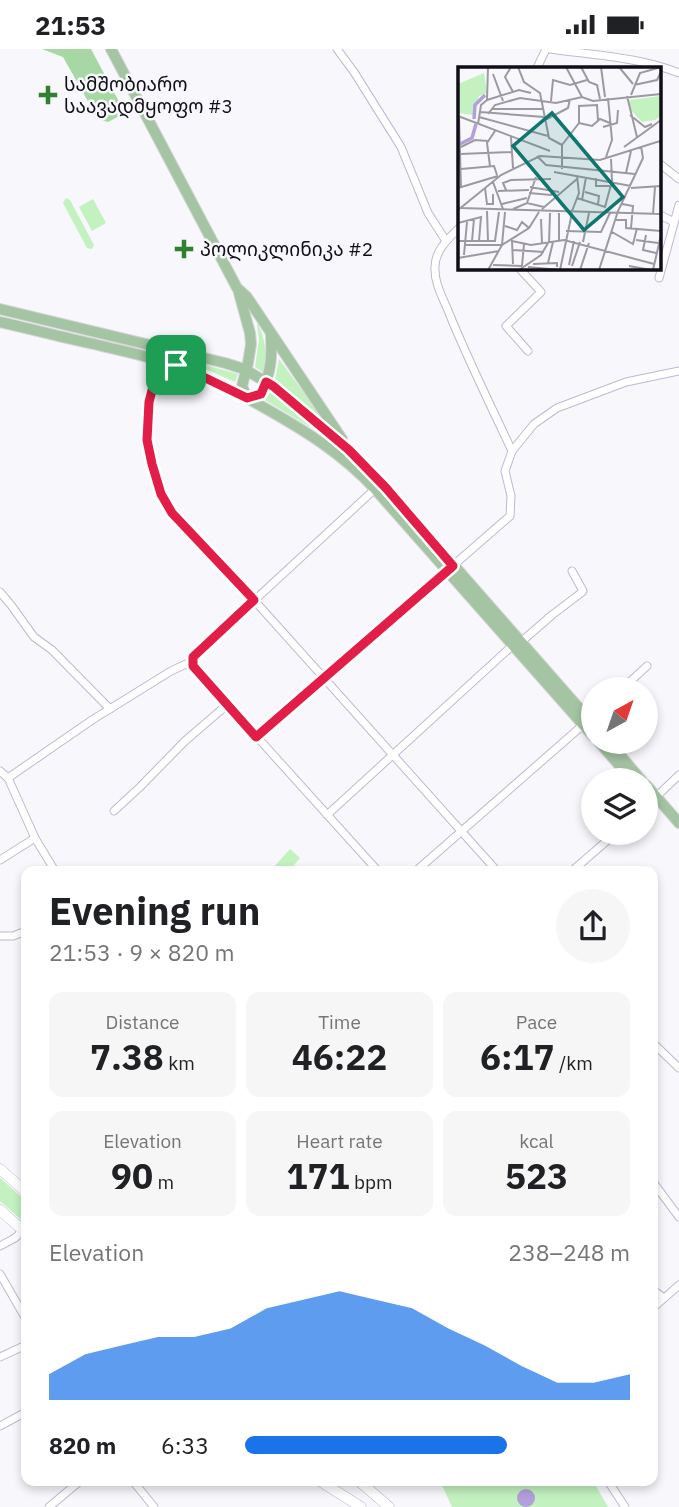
<!DOCTYPE html>
<meta charset="utf-8">
<style>
body{margin:0;font-family:"IBM Plex Sans","Noto Sans Georgian",sans-serif;background:#f6f6f6;color:#202124;height:100vh;display:flex;flex-direction:column;font-size:26px;white-space:nowrap}
*{box-sizing:border-box;margin:0}
p{font-size:23px;color:#757577}
.icon{flex:none;width:38px;height:38px;fill:none;stroke:currentColor;stroke-width:2;stroke-linecap:round;stroke-linejoin:round}
.map{position:relative;flex:1;overflow:hidden}
.sheet{position:absolute;left:21px;top:817px;width:637px;height:620px;display:flex;flex-direction:column;background:#fff;border-radius:14px;box-shadow:0 4px 10px #0003}
.sheet>*{flex:none}
.needle{width:46px;rotate:40deg}
.tools{position:absolute;left:581px;top:628px;display:grid;gap:14px}
.tools a{display:grid;place-items:center;width:77px;height:77px;border-radius:50%;background:#fff;box-shadow:0 4px 10px #0003;font-size:35px}
.pin{position:absolute;display:grid;place-items:center;width:60px;height:60px;color:#fff;margin:-30px;border-radius:14px;box-shadow:0 4px 10px #0006}
.round{display:grid;place-items:center;flex:none;width:74px;height:74px;border-radius:37px;background:#f6f6f6}
.head{display:flex;align-items:center;justify-content:space-between;height:119px;padding:0 28px}
h1{font-size:38px;font-weight:700;line-height:52px}
.metrics{display:grid;grid-template-columns:repeat(3,1fr);gap:10px;height:119px;padding:7px 28px}
.metrics div{display:grid;align-content:center;border-radius:14px;background:#f6f6f6;text-align:center}
.metrics b{font-size:35px;font-weight:700}
.metrics small{font-size:19px;font-weight:400}
.metrics p{font-size:19px}
.chart{height:196px;padding:14px 28px}
.chart p{display:flex;justify-content:space-between}
.chart svg{width:100%;height:126px;margin-top:7px;fill:#1a73e8;opacity:.7}
ul{padding:0 28px;list-style:none;font-size:23px}
li{display:grid;grid-template-columns:112px 84px 1fr;align-items:center;height:52px}
li i{height:18px;border-radius:9px;background:#1a73e8}
.status{display:flex;justify-content:space-between;align-items:center;height:49px;padding:0 35px;background:#fff;direction:ltr}
.status svg{height:19px;fill:currentColor}
.map>svg:first-child{display:block}
.green{fill:#c3f1c0}
.forest{fill:#a7d8a4}
.water{fill:#b29fdb}
.lines{fill:none;stroke-linecap:round;stroke-linejoin:round}
.street-casing{stroke:#c0b8d2;stroke-width:9}
.secondary-casing{stroke:#c0b8d2;stroke-width:11}
.primary-casing{stroke:#d4d4d5;stroke-width:12}
.street{stroke:#fff;stroke-width:7}
.secondary{stroke:#fff;stroke-width:10}
.primary{stroke:#a4c4a3;stroke-width:10}
.route-casing{stroke:#fff;stroke-width:14}
.route{stroke:#e11d48;stroke-width:9}
.poi-dot{fill:#2e812d;stroke:#f8f7fc;stroke-width:2.5}
.labels{text-anchor:middle;dominant-baseline:central;stroke-width:5;stroke-linejoin:round;paint-order:stroke}
.poi-label{font-size:19px;fill:#110e17;stroke:#f8f7fc;text-anchor:start}
.inset-river{fill:none;stroke:#b29fdb;stroke-width:3.5}
.inset-road{fill:none;stroke:#9c9aa0;stroke-width:2}
.view{fill:#0f766e;fill-opacity:0.15;stroke:#0f766e;stroke-width:3.5}
.inset-edge{fill:none;stroke:#110e17;stroke-width:3.5}
</style>
<div class="status"><b>21:53</b><svg viewBox="0 0 49 12"><path d="M0 12V9h3v3zM5 12V6h3v6zM10 12V3h3v9zM15 12V0h3v12zM26 1h20v11H26zM47 4h2v5h-2z"/></svg></div>
<div class="map">
<svg width="679" height="1458" viewBox="0 0 679 1458">
<rect width="100%" height="100%" fill="#f8f7fc"/>
<g class="green">
<path d="M66,149L70,151L94,196L92,200L87,199L63,154Z"/>
<path d="M93,150L106,174L92,182L79,158Z"/>
<path d="M257,275H258C266,292 267,305 263,323L255,318L259,290Z"/>
<path d="M180,309L238,325L235,333Z"/>
<path d="M279,310L324,371L275,331Z"/>
<path d="M270,343L293,360L320,384L265,351Z"/>
<path d="M290,800L300,809L289,822H275L272,820Z"/>
<path d="M0,1129L26,1152V1175L0,1152Z"/>
<path d="M440,1432H593L608,1458H452Z"/>
</g>
<path class="forest" d="M42,0H91L125,64L108,73L98,70L63,8Z"/>
<circle class="water" cx="526" cy="1449" r="9"/>
<g class="lines">
<defs>
<g id="street">
<path d="M337,0L354,23L401,98L428,164L446,192"/>
<path d="M550,0C592,6 639,8 679,24"/>
<path d="M537,19L546,0"/>
<path d="M660,115L679,130"/>
<path d="M660,166L674,173"/>
<path d="M460,178C449,189 435,201 435,218C434,234 443,249 449,264C468,311 491,357 512,402"/>
<path d="M519,219L541,243L506,277L528,302"/>
<path d="M659,229L679,156"/>
<path d="M160,311L149,353L147,391L152,415L161,445L172,464L254,551L497,822"/>
<path d="M0,543L11,556L34,588L52,601L110,660"/>
<path d="M521,593L552,566L581,544L583,542L572,522"/>
<path d="M193,617V608L375,440"/>
<path d="M622,640L647,617"/>
<path d="M256,688L510,467L511,447L505,422L512,402L534,375L557,359L626,333L679,322"/>
<path d="M0,722L8,729L35,789L55,822"/>
<path d="M8,729L92,671L171,622L186,615L193,617L378,822"/>
<path d="M656,748L679,726"/>
<path d="M646,757L652,752"/>
<path d="M114,762L140,738L185,692L228,655"/>
<path d="M327,766L513,596"/>
<path d="M0,811L35,789"/>
<path d="M416,822L583,676"/>
<path d="M572,822L616,784"/>
<path d="M0,887H13L26,882"/>
<path d="M653,994L679,1019"/>
<path d="M653,1133L679,1168"/>
<path d="M0,1197L15,1189L23,1181"/>
<path d="M0,1225L26,1270"/>
<path d="M653,1241L664,1249"/>
<path d="M653,1259L679,1236"/>
<path d="M0,1308L26,1296"/>
<path d="M0,1377L26,1363"/>
<path d="M133,1432L154,1458"/>
<path d="M608,1432L625,1458"/>
<path d="M49,1458L80,1432"/>
</g>
<g id="secondary">
<path d="M0,1120L26,1143"/>
<path d="M0,1161L26,1184"/>
<path d="M320,1432L361,1458"/>
<path d="M359,1432L389,1458"/>
</g>
<g id="primary">
<path d="M111,0L237,239L247,248L342,390"/>
<path d="M239,244L250,284L251,295L248,314L242,337L247,349"/>
<path d="M0,260L225,314L244,320L273,337L349,401L386,439L593,675"/>
<path d="M0,273C31,280 62,288 94,295C121,302 150,307 177,317C207,327 235,342 263,358C304,381 343,405 375,440L593,687"/>
<path d="M247,349L261,345C271,323 272,310 271,287"/>
<path d="M599,693L633,732"/>
<path d="M609,693L642,732"/>
<path d="M646,736L679,774"/>
</g>
</defs>
<use href="#street" class="street-casing"/>
<use href="#secondary" class="secondary-casing"/>
<use href="#primary" class="primary-casing"/>
<use href="#street" class="street"/>
<use href="#secondary" class="secondary"/>
<use href="#primary" class="primary"/>
</g>
<g class="lines">
<defs>
<path id="route" d="M160,311L191,322L247,349L261,345L266,333L273,337L349,401L386,439L453,517L256,688L193,617V608L254,551L172,464L161,445L152,415L147,391L149,353Z"/>
</defs>
<use href="#route" class="route-casing"/>
<use href="#route" class="route"/>
</g>
<g class="poi-dot">
<path d="M44.5 35.5h7v7h7v7h-7v7h-7v-7h-7v-7h7z"/>
<path d="M180.5 189.5h7v7h7v7h-7v7h-7v-7h-7v-7h7z"/>
</g>
<g class="labels">
<g class="poi-label">
<text x="64" y="35">სამშობიარო<tspan x="64" dy="22">საავადმყოფო #3</tspan></text>
<text x="200" y="200">პოლიკლინიკა #2</text>
</g>
</g>
<g transform="translate(458 18)">
<rect width="203" height="203" fill="#f8f7fc"/>
<path d="M26,6L29,26L21,29L16,48L0,46V17ZM203,29V49L197,53L184,55L173,43L171,33Z" fill="#c3f1c0"/>
<path class="inset-river" d="M16,52L17,38L27,28M0,78L14,71L18,57"/>
<path class="inset-road" d="M53,0L47,10L55,25M60,0L66,15L82,26L91,71L104,78M108,0L124,30M123,0L131,15L139,18L142,32M143,0L147,30M161,0L175,17M35,7L45,34M176,18L199,13L203,5M173,28L182,6L203,0M169,29L179,70M29,33L61,23L73,26M93,34L95,13L112,18L129,13M35,42H85M22,45L86,50M30,47L37,38L62,31L98,36L124,30L135,34L203,27M172,48L187,60L194,57M0,49L92,84M1,49L3,121M21,50L90,69M87,53L110,41L112,32M121,56L134,59L142,52L152,56M20,57L23,38L29,33L30,0M145,60L159,56L160,43M53,70L55,101M104,78L121,56V39L139,38L140,53M3,80L17,73L30,74M166,80L203,53M2,87L54,85M79,89L88,98L177,107M148,90L154,73L150,31M32,99L29,76L37,64M3,102L36,99L39,108M104,102V78M96,105L173,119M168,106L173,84M138,111V119H154M35,115L45,142M72,120L101,125M0,121L40,109M27,121L29,137H35V127M173,121L203,119M48,123L45,116L53,113L93,112M40,124L71,123M127,125L141,129L140,137M71,126L93,128L95,123M119,131L147,140L154,114L153,92M124,133L128,110M69,136L78,110M44,137L69,131M164,137L175,139L173,161M3,141L203,147M55,142L69,136L86,140M84,142L119,112M0,143L43,108L82,89L142,93L202,74L203,79M29,144L30,174M114,144L121,126L119,109M101,146V174M195,147L197,120M83,152L84,176M158,153H168V161L203,164M0,156L23,150L21,174M47,159L59,163L64,155L71,161M108,164L143,165L152,146M154,165L175,177L179,161M188,168L185,183L198,186M178,173L200,176M0,174H37L41,145M14,174L16,152M125,175L131,146M91,176L92,146M7,178H44L47,145M55,183L86,185M6,188L9,155M0,191L41,184M90,196L95,175M55,197L54,174L73,178L106,173L196,197M75,197L99,196V200M35,198L64,199M111,198L116,174M64,199L66,177M114,199L122,175M171,199L193,203M70,200L102,203M30,203L44,178L71,161L81,145M61,203L83,188L90,176M102,203L114,146M122,203L131,176M141,203L160,144L185,91L183,79M195,203L203,168"/>
<path class="view" d="M94,46L165,130L126,163L55,79Z"/>
<rect width="203" height="203" class="inset-edge"/>
</g>
</svg>
<div class="tools">
<a><svg class="needle" viewBox="-14 -14 28 28"><path d="M0-13l5 13h-10z" fill="#e53935"/><path d="M0 13l5-13h-10z" fill="#757577"/></svg></a>
<a><svg class="icon" aria-label="layers" viewBox="0 0 24 24"><path d="M12 4l9 5-9 5-9-5zM3 14l9 5 9-5"/></svg></a>
</div>
<div class="pin" style="left:176px;top:316px;background:#1e9e55"><svg class="icon" aria-label="arrive" viewBox="0 0 24 24"><path d="M6 21V4h12l-3 4 3 4H6"/></svg></div>
<section class="sheet">
<div class="head"><div><h1>Evening run</h1><p>21:53 · 9 × 820 m</p></div><a class="round"><svg class="icon" aria-label="share" viewBox="0 0 24 24"><path d="M12 15V3M7 8l5-5 5 5M5 13v7h14v-7"/></svg></a></div>
<div class="metrics">
<div><p>Distance</p><b>7.38<small> km</small></b></div>
<div><p>Time</p><b>46:22</b></div>
<div><p>Pace</p><b>6:17<small> /km</small></b></div>
</div>
<div class="metrics">
<div><p>Elevation</p><b>90<small> m</small></b></div>
<div><p>Heart rate</p><b>171<small> bpm</small></b></div>
<div><p>kcal</p><b>523</b></div>
</div>
<div class="chart"><p><span>Elevation</span>238–248 m</p>
<svg viewBox="0 0 160 44" preserveAspectRatio="none"><path d="M0 44V35L10 28L20 25L30 22L40 22L50 19L60 12L70 9L80 6L90 9L100 12L110 19L120 25L130 32L140 38L150 38L160 35V44z"/></svg>
</div>
<ul>
<li><b>820 m</b>6:33<i style="width:68%"></i></li>
</ul>
</section>
</div>
